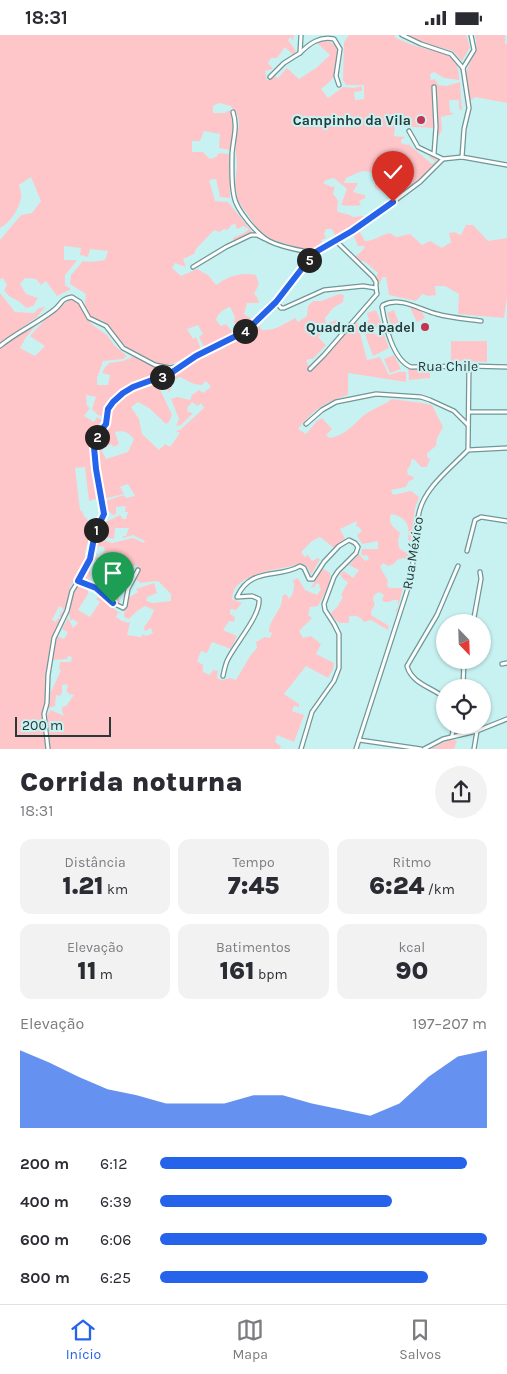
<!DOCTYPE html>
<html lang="pt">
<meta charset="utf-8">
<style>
body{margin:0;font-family:Karla,sans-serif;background:#f2f2f3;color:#2b2b33;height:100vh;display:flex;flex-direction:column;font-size:19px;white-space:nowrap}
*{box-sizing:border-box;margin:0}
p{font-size:16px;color:#7c7c81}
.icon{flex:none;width:28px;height:28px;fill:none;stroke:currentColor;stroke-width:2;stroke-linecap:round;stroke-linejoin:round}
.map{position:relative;height:714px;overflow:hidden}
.sheet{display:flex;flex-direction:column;background:#fff;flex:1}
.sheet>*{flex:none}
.needle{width:32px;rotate:157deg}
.controls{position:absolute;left:436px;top:579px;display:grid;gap:10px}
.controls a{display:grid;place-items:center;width:55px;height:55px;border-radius:50%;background:#fff;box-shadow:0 1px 4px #0004;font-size:25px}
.scale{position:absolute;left:15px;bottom:12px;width:96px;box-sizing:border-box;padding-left:5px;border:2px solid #283939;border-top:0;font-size:14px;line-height:18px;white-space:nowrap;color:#283939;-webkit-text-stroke:4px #c8f2f2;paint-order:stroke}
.pin{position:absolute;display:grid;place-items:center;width:42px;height:42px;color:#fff;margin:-51px -21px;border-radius:50% 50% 50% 0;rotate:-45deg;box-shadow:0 0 5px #0007}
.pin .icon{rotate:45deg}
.km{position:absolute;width:25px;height:25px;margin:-12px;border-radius:50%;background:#222;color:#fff;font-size:14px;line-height:25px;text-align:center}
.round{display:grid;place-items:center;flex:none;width:52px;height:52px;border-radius:26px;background:#f2f2f3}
.summary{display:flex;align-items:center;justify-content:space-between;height:85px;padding:0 20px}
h1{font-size:28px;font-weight:800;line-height:38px}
.figures{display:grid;grid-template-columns:repeat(3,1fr);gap:8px;height:85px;padding:5px 20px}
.figures div{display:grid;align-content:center;border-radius:12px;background:#f2f2f3;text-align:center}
.figures b{font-size:25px;font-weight:800}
.figures small{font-size:14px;font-weight:400}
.figures p{font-size:14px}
.chart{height:140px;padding:10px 20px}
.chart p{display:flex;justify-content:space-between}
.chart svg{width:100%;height:90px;margin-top:5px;fill:#2563eb;opacity:.7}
ul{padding:0 20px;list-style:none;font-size:16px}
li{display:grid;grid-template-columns:80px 60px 1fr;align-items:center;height:38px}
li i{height:12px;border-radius:6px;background:#2563eb}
.status{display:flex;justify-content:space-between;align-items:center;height:35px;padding:0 25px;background:#fff;direction:ltr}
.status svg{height:14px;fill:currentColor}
.tabs{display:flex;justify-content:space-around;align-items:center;height:70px;border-top:1px solid #e1e1e2;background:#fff;font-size:14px;color:#7c7c81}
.tabs a{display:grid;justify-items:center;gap:2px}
.tabs .selected{color:#2563eb}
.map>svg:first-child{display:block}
.green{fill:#ffc6ca}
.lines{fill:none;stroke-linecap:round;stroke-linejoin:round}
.minor-casing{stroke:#709797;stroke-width:5.5}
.minor{stroke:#fff;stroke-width:3}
.route-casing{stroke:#fff;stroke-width:10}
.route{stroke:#2563eb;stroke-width:6}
.poi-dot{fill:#c43450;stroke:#c8f2f2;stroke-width:2}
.labels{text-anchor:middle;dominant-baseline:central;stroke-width:4;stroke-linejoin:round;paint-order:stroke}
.poi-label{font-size:14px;font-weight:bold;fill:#283939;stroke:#c8f2f2;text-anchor:end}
.street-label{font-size:14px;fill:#283939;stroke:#c8f2f2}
</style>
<div class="status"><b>18:31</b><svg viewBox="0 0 49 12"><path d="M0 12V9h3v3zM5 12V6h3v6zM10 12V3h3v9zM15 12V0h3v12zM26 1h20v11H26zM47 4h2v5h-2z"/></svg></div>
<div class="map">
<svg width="507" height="714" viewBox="0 0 507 714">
<rect width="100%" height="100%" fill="#c8f2f2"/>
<g class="green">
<path d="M0,0H294L293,6L291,2L288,5L296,16L293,20L285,12L277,23H271L268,28L273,34L265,36L267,46L273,41L278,43L287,33L299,44L316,33L330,20L317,8C340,0 341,23 335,38C333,45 326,50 321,54L328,63L343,52L354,53L362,51V56L354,57L355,65L364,64V50H346L343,45L344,7L349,0H394L396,3C405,7 414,11 423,13C445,19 459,17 459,45L444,43L434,37L430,39L431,45L435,44L438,50L446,51L460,47L462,75L459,74V65H449L450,77L454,79L441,82L442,95L437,104L434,93L395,91L394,101L405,102L401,105V108L407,110L408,109L432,129L435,126L429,122L431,121L437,125L426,138L393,165L388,159L375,153V144L371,137L362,136L346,143L344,148H358L353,157L365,160V163L359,166L361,170C358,171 345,171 341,170L347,154L334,143L326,145L323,148L332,152L335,151L333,159L338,165L337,176C342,179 348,178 353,182L363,181L368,183L334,203L335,200L332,194H326L324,199L326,203L321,205L324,211L313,217L270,204L257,193L238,166L235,150L237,130L235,108L239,90L238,81L231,71L219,68L213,71V78H225L229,75C240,90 232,98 230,115L219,113L220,99L204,96L200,106H192V117H203L210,124L216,122L219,118L229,119L230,163L220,162L216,144L209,145L215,166L228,167L254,199L234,207L233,203C238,200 245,199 249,194L243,191L238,194L236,193V189L231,190L228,195L224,194L219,197L214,195L196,214L194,219L183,224L186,232L175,228L172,233L181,241L197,234L208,240L216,250C229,241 240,237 256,240L259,249L254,259L257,262L259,268H247L244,279L253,285L244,293L241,288H234L235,282L230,272C222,275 219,277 216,285L221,291L226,289L234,299L204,312L199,302L203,299L198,290L187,294L193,304L196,302L201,314L173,329L161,332L136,319L119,306L112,295L102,285L93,286C85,278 84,270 86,259L70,249L71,240L83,226L91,227L105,225L108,216L90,214L88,222L80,220L81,213L64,211V225H77L65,240V250L71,254L57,261L46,246L41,250L36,244L25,243L20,249L26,259L38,263L33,271L26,273C17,262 10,265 4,255L7,250L3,243L0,244V205L21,180L32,178L41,166L31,142L19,150C20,154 22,159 21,163C19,174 10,188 0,193Z"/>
<path d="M405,0H466L470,12L462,26L453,16L424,8Z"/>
<path d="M475,0H505V8L507,9V68L475,62L471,65C469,60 466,55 465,50C463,32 481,17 475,0Z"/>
<path d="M466,190H473L488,206L507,203V262L504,283L458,279L459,259L445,251H435L436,260L428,261L422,259L416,266L389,260L386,242H383L379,249L375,244L378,238L364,226H357L355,222L362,216L365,211H358L353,199L359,196L365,206C374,206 380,200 390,198L396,202L410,199L422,210L430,206L442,213L451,207L449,198L454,197L461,200Z"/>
<path d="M0,258L15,277L34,278L39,273L45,272L37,282L0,308Z"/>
<path d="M339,259L344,260L343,267L333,273L325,283L326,289L336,285L344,288L324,296L318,302L326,310L313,324H309L306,326L309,331L330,311L347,290L357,287L367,325L380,322L389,340L398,337H406V347L348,338V360C325,367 313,375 298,394L306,399L317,386L322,383L332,394L326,400L330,403C344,401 353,390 363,381C371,374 383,371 392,364L422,368L432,370L443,392L437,403L436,411L427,418V422L430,424L427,432H421L414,424L411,425V429L407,435L408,440L412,441L414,444L409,446L406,452L391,455L393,460L411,456L419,462L415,473L411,506L408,505C410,490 407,482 391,479C387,488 394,492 400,498L398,506L399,513L409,520L411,518L409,525L403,523L397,525L394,529L388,531L383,528L380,532L388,546L387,550L389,553H403L397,576H395L398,572V565H393L389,567H384L382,565L384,560L379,557L374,560L373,564L375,570L372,574L371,580L389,591L388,595L371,585L364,587C360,581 356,580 349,581V588H339L330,579L337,572L343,562L341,560L348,547L343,544L340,539L344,536L353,543L359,535L349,530L359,519L365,526L369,524L367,520L364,521L361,519L362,514H378V506L362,509L357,500L362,496L358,491L356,492L357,486L340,494L345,504L334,513L320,502L312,506L301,517L305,522L308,520L312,526L318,523L320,524L311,540L307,531L302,529C284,533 247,537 235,553C233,556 233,560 232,564L242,568L236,575L230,574V579L235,582L234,587L229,586L223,595L237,601L231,614L212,607L207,618L201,616L197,626L203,630V637L210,640L213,635L218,636L217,643L222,645L230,643L236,645L250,621L257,613L256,607L265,602L270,603L272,598L269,597C269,583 284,574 282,561L286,559L289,564C294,558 295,553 293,545L298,543L305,555L317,560L321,554L319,552L320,550L317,548L314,552L311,553L322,533L330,538C331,549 323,561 318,571L310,572L308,580L312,583L299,596L303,603L311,601L321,609L316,619L334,628L333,634L328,643L306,631L284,659L299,669V672L294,671L292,676L304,680L294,707L277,700L275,707L281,711L280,714H50L44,683L51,675L64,681L62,676V672L66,671L74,660L69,659L66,655L68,652L66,649L62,650V658L60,661L56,660L55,671L47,674L50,658L52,655L61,635L59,634L60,627H71L72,622L68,621L67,624L53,625L57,601L64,604L68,597L62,594L68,583L73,593L78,588L73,584L71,586C66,575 73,558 79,548L88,553V559L78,575L90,582L100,567L96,564L98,562L121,579L118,578L116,582L122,586L130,588L127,600L141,602L143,599L146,601L153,598L151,593L145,596L144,592L150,584L154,575L145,571L137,576L129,584L124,582L125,568L128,559L130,562L138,557L136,554L154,548L157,558L147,562L146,566L153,568L171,566V559L158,546L140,548L136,544L140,532H137L136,529L126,539L113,556L114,563H118L120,566L118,570L97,554L81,546L89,533H90V537L91,538L89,544L94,547L99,540L96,538H107L108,530L97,528L95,523L101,521L105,515L104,512L98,511L96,518L98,519L93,523L95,528H90L95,502L112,508L133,503L144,508L145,506L133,500L123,503V501H126L129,493H115L114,504L105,502L103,500L106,495L103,493L104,488L120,480L123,484H126L128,477H125L126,471L116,472V479L112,480L110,477L106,475L105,466L124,460L126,463L135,461L128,449L120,452L124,459L104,464C100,443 92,418 102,398V416L106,424L128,417L134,404C128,397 124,395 115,397L119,409L114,412L111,409L105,413C104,367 120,361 157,343L158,350L172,380L169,387L166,389L149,373L138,367L131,372L139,384L142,399L159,415L165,409L170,412L180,398L175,396L180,395L204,373L201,368L198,371L192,367L187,373L188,377L193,378L181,390L176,391L179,384L171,364L177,362L190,365L192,360L199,355L203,358L211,352L206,346L202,350L194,349L180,342L172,346L171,354L169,357L165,351L164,342L224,313L258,290L262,295C275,296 284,289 295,283L298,287L307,281L308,271L313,266H321Z"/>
<path d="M71,264L76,266L80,271L91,289L107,300L115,311L127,321L123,324L103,326L97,343V350H108L110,340L102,338L105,332L109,329V328L123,326L134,321L164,336L123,354L106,368L102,381L98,380L92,374L96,362L86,360L87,371L90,373L84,381L94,387L97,382L102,385L89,406L91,435L96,464L89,466L85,432L75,433L80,475L82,476L84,481L93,491L85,516V525L81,536L70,552L64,585L59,581L64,574L59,571L52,585L56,587L58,583L63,586L55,601L47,643L48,662L42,684L48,708V714H0V313L8,305L41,284L26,302L20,313L35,321L45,311L30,301L49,280Z"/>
<path d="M411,272H419L425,283L417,287L411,275Z"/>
<path d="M376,275L382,290L373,294L375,300L383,297L389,313L373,321L361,288L369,285L367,278Z"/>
<path d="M394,275L399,288L391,290L387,278Z"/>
<path d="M451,306H487V327L451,326Z"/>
<path d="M394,320L401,334L390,338L384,324Z"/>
<path d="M430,333V343L409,345L408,334Z"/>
<path d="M451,704L457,706L454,714H430Z"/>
</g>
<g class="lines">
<defs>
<g id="minor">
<path d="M402,0L421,9L451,19L463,33"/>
<path d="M300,18C310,8 320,1 334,4L340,14L336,41L339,50"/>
<path d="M463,33L474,15L471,0"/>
<path d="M270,42L284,28L300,18L301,0"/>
<path d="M233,77C238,92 233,104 232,119C232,132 231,148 234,161C236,175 257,199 269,206C283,213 299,215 314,218"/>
<path d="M409,96L418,112L443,124L462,122L507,130"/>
<path d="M434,119L436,92L434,52"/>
<path d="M462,122L464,94L469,73L463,33"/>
<path d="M193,232L226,212L251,200H257L265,204"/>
<path d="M276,267L281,273H284L324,255L363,251L376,253V247L373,242L336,206"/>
<path d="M481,286C467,284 451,283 437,279C420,275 401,261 383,270L382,272C385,290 393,325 411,332L469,331L507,332"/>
<path d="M0,311C17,297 36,289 54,275C62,269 60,264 72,262L80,267L89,283L106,291L123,313L155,330L170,333L180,331L196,321L246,296L276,267L314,218L352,196L393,167L420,147L443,124"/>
<path d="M310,334L324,320L377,259L376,253"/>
<path d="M469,377H507"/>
<path d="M306,389L322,375L336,367L376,359L421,362L430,365L454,376L468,390"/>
<path d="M468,415L507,413"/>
<path d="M467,516L475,485L481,482L507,486"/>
<path d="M79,546L96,553L113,568L123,573L125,571L128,554L138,535"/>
<path d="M473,588L481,544L480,537"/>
<path d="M502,629L507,628"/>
<path d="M223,641C224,636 225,631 227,626C234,610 261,581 259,564L252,561L237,562C251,531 278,544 300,531L304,533L309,544H313L324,527L339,511L349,505L355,508L358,512L356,518L338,536L334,542L324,569L325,575L334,589L339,599V633L334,646L312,677L301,714"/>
<path d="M463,652L464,625"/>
<path d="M445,663C432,652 412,649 407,631L437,580L458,531"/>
<path d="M452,701L454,690"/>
<path d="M359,705L421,714"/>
<path d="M48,714L44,679L47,668L48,640L54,603L67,576L72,556L87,532L95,498L104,479L96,434L95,412L97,401L106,389L109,371L123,358L171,338L179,332"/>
<path d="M356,714L410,547C415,525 413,501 419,478C424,453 451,433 468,415L469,331"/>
<path d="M424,714L443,704L477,696L507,684"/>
<path d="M474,714L477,696"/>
</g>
</defs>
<use href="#minor" class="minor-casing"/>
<use href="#minor" class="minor"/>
</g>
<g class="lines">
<defs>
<path id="route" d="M113,568L96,553L78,546L90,524L95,498L104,479L96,434L94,412L97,401L106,389L108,374L113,367L123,358L133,352L171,338L196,321L246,296L276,267L314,218L352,196L393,167"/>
</defs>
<use href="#route" class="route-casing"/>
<use href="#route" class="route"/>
</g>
<g class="poi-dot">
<circle cx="421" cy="85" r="5"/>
<circle cx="425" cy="292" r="5"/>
</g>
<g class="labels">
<g class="poi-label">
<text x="411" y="85">Campinho da Vila</text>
<text x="415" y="292">Quadra de padel</text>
</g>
<g class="street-label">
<text x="448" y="331">Rua Chile</text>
<text transform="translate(413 518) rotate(-81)">Rua México</text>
</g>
</g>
</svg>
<div class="controls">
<a><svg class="needle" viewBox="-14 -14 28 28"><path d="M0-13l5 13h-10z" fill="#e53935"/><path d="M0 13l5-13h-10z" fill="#7c7c81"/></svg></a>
<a><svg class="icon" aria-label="locate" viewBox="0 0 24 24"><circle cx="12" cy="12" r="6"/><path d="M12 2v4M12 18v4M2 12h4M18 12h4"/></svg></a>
</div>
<div class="scale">200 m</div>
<div class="pin" style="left:113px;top:568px;background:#1e9e55"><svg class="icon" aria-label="arrive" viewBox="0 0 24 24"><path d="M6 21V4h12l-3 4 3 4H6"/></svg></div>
<div class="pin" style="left:393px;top:167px;background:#d93025"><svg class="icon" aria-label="check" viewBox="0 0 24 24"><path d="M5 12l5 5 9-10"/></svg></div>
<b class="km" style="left:96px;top:495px">1</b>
<b class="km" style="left:97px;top:402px">2</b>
<b class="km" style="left:162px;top:342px">3</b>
<b class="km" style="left:245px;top:296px">4</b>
<b class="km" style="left:309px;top:225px">5</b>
</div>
<section class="sheet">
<div class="summary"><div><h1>Corrida noturna</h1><p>18:31</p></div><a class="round"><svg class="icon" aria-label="share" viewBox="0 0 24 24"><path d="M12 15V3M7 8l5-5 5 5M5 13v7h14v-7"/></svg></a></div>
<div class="figures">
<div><p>Distância</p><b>1.21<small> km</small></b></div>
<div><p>Tempo</p><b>7:45</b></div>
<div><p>Ritmo</p><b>6:24<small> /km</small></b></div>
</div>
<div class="figures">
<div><p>Elevação</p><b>11<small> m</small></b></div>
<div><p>Batimentos</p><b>161<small> bpm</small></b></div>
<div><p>kcal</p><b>90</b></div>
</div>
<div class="chart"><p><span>Elevação</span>197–207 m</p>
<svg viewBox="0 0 160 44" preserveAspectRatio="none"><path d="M0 44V6L10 12L20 19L30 25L40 28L50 32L60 32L70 32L80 28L90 28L100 32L110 35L120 38L130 32L140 19L150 9L160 6V44z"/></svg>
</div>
<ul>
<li><b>200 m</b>6:12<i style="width:94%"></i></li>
<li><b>400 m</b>6:39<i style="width:71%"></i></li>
<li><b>600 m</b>6:06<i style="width:100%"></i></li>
<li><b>800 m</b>6:25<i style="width:82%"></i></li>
</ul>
</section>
<nav class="tabs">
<a class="selected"><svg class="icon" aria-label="home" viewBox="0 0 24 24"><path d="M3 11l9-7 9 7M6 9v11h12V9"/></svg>Início</a>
<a><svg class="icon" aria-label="map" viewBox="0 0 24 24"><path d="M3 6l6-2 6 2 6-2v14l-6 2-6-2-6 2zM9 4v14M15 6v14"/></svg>Mapa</a>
<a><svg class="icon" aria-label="saved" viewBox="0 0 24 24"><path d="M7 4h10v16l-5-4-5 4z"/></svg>Salvos</a>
</nav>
